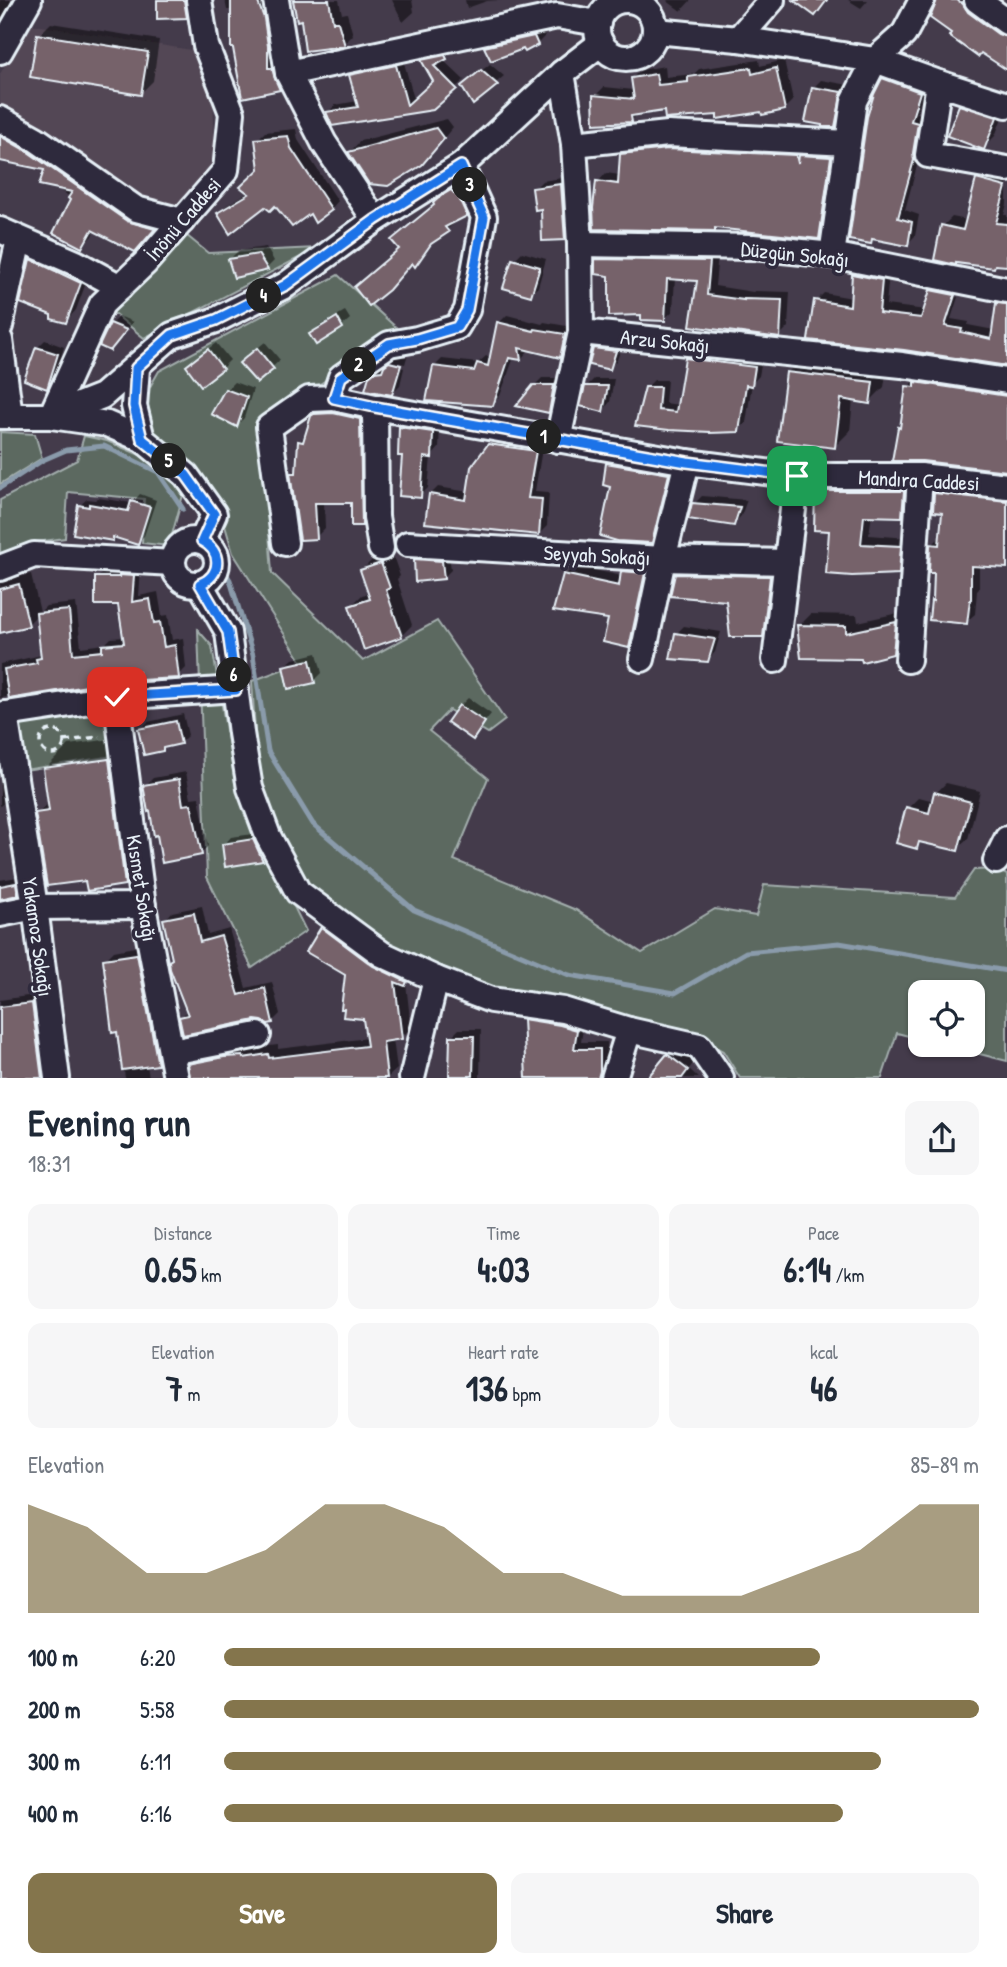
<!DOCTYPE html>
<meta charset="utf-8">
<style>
body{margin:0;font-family:"Patrick Hand",sans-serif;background:#f6f6f7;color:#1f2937;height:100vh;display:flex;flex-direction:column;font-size:26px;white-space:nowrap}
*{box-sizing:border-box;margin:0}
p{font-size:23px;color:#747a83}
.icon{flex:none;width:38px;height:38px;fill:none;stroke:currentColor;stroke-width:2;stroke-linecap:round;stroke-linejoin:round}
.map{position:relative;height:1078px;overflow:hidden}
.panel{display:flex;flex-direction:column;background:#fff;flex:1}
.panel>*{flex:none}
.fabs{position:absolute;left:908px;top:980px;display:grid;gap:14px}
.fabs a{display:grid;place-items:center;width:77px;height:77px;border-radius:14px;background:#fff;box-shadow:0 2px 5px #0004;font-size:35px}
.pin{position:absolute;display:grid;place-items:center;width:60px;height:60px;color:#fff;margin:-30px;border-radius:14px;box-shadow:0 4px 10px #0006}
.km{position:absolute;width:35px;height:35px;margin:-18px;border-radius:50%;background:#222;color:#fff;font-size:19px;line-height:35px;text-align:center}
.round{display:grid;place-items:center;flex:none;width:74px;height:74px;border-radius:14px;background:#f6f6f7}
.headline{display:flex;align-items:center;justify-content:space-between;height:119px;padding:0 28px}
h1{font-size:38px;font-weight:800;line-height:52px}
.metrics{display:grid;grid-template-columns:repeat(3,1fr);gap:10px;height:119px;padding:7px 28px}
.metrics div{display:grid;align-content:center;border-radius:14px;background:#f6f6f7;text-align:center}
.metrics b{font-size:35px;font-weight:800}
.metrics small{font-size:19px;font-weight:400}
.metrics p{font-size:19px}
.chart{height:196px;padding:14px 28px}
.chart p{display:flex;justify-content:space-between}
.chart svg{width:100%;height:126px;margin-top:7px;fill:#84754c;opacity:.7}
.button{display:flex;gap:14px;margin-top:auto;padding:14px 28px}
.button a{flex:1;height:80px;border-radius:14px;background:#84754c;color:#fff;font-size:28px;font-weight:800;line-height:80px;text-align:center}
.button a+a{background:#f6f6f7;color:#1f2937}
ul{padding:0 28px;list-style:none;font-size:23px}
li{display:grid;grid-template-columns:112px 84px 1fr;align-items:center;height:52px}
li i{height:18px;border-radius:9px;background:#84754c}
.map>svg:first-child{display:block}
.built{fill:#534755}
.green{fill:#5b6960;stroke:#a2adac;stroke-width:2}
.shadow{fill:#0007}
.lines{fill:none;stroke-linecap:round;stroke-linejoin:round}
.stream{stroke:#8a9bab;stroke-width:5}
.building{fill:#76626b;stroke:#e8f1f8;stroke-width:2}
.minor-casing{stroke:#e8f1f8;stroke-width:30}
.path{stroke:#e8f1f8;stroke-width:3.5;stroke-dasharray:7 5;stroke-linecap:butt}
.minor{stroke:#2f2a3d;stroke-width:24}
.route-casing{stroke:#fff;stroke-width:14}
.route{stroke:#1a73e8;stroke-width:9}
.labels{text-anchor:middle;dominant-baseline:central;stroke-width:7;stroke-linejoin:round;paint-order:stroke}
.street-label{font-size:21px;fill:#e8f1f8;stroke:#2f2a3d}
</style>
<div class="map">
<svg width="1007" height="1078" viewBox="0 0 1007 1078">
<rect width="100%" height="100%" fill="#443b4b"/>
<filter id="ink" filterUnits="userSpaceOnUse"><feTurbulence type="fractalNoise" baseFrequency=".0143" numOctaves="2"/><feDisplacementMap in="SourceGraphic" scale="14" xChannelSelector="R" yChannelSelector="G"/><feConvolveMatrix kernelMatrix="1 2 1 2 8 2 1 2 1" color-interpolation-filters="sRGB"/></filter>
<g filter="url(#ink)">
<path class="built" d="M29,24L191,50L213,94L215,163L199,190L174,208L135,198L56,141L0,105V74Z"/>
<g class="green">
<path d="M186,235L208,253L318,248L144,338L110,310Z"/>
<path d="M338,275L400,331L261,423L272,573L363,661L437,621L505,720L488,733L449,710L429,731L488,778L454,860L576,910L642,953L715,909L756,916L764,885L955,897L974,870L996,869L1007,875V1061L944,1045H973V992H920V1039L897,1033L882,1078H740L723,1051L694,1035L492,994L386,944L306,888L270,815L257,764L252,681L302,662L233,553L216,495L148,427L147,392L159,371Z"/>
<path d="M0,432L35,434L42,458L0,484Z"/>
<path d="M84,436L107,441L159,463L183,495L169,546L142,543L144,499L68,492L65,538L37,542L0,557V500L77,460Z"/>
<path d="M198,630L212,646L236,789L306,931L252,968L207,877Z"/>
<path d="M103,712L113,756L18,771L12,724Z"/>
</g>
<g class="shadow">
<path d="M0,0H14L0,22Z"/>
<path d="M159,0H195L196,6L186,16Z"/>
<path d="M225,0H271L289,78L279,88L233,10H227Z"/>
<path d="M294,0H339L342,14L347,13L353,35L344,44L302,18Z"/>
<path d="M392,0H412L414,12L403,22Z"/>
<path d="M465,0H502L487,1L467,8Z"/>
<path d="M668,0H691L681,11L667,1Z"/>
<path d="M848,0H868L861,8Z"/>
<path d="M938,0H972L1007,27V68L954,33Z"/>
<path d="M51,23L159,40L153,81L141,93L39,35Z"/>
<path d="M542,29L545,36L537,44L524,47H486L494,39Z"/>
<path d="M454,49L442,59L464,80L432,108L328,113L335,105L358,101L351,76L359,68L403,59L414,99L434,81L423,60L431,53Z"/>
<path d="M759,60L760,66L784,60L793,100L785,108L719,113L666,109L639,113L632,120L595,96L604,87L634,90L632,78L641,70L665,66L666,77L694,74L699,69Z"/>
<path d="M490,64L504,76L473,102L471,79Z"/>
<path d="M892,72L927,84L917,113L925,115L921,151L905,210L919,215L915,236L907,244L875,238L871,243L884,79Z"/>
<path d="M821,80L849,85L842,118L835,126L813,88Z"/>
<path d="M973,94L1007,105L995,136L983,148L961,106Z"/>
<path d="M0,119L163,219L144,240L95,229L92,236L82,246L72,199L56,186L46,169L0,159Z"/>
<path d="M447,119L453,127L434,150L350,152L360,141Z"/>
<path d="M296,129L298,140L338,201L331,209L311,212L275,203L219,213L227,205L249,192L261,169L257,140L265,132Z"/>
<path d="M678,141L838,149L827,229L819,237L718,226L714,230L598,182L606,173L620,175L621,155L630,146Z"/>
<path d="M987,171L1007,176V204L1004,215H1007V264L943,226L952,217L967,220L978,180Z"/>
<path d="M569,177L572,230L564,238L543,207L534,189L542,181Z"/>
<path d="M459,183L474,206L466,214L454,221L455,223L435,239L415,265L401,249L443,196Z"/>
<path d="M266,247L274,261L267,268L230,259L238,251Z"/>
<path d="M42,250L90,272L76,310L66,321L31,260Z"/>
<path d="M606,251L718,253L715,286L753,292L755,291L790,292L788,327L779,336L692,325L699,280L675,278L673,311L664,319L643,314L597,260Z"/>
<path d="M522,252L546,259L538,287L530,294L514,260Z"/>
<path d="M861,267L889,273L886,305L926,310L932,291L940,283L961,287L959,294L934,289V292L958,297L951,319L969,322L968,325L994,330L998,304L1007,296V364L816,301L824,293L852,298L854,275Z"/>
<path d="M345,311L350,319L342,326L311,334L319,326Z"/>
<path d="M507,315L542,324L544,322L572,327L568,348L560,356L528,348V351L521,359L514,357L500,396L492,404L434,367L442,359L478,363L486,356L491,358L499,323Z"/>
<path d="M119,316L133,322L110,349L111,324Z"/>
<path d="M45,340L64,347L54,380L46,387L37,348Z"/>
<path d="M602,341L617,343L611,361H614L620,343H623L617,360L609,368L594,349Z"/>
<path d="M265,342L280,360L257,381L249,355Z"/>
<path d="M216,343L230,360L222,368L196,358Z"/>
<path d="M694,351L762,360L759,376L752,383L746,423L738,430L637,424L646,388L654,380H667L665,403L679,405L686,358Z"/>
<path d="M398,355L407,357L405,364L391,361Z"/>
<path d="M803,357L887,368L884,387L869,402L853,400L850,431L835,446L788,372Z"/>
<path d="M389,364L404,368L400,385L392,393L371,377L379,368Z"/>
<path d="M542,378H561L556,403L548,411L534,386Z"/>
<path d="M917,378L1007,387V470L900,428L902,426L908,387Z"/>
<path d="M594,379H614L610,402L603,410L586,387Z"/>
<path d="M234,382L253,389L244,418L237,425L226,390Z"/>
<path d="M322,407L368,411L370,515L362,524L353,501H324L325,528L316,537L292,473L298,468L299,442L307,434L313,416Z"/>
<path d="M408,420L440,425L439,448L431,457L428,488L420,496L401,427Z"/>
<path d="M497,437L543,443L535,491L549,492L547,526L539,534L430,495L438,487L469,492L489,445Z"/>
<path d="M615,456L675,466L659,534L651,542L612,485L608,464Z"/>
<path d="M826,482H913L911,506L902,515L872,514L869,535L909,538L907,563L898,572L831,529L817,492Z"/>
<path d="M944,485L1007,491V567L979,565V589L977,591L975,614L966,622L933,601L935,599L936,571L932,545L942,535L944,511L936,493Z"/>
<path d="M140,494L156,500L144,536L137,543L115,536L112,539L79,506L87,499L95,500L98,498L132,503Z"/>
<path d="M702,496L747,500L741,516L733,524L694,504Z"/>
<path d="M423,552L449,554L451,570L443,578L415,560Z"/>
<path d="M392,553L400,576L397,579L412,625L401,636L351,606L362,595L370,593L362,570L373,559Z"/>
<path d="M633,563L653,564L638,637L629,646L610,618L565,575L575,566L622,576L623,572Z"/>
<path d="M686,565L779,568L772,625L762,635L727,599L677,575Z"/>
<path d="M141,569L139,596L158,592L162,616L168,615L172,640L183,638L186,668L178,676L141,670L113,673L105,682L0,698V664L42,655L38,614L28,624L0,631V581L31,574L40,612L46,606L76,603L81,647L105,644L111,638L125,637L119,603L97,578L105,570Z"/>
<path d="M907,611L905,640L893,652L799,626L811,614L857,615L858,622Z"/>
<path d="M684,626L721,632L715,652L708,660L676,634Z"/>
<path d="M317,653L322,673L314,681L285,666L293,659Z"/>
<path d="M468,698L491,714L472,737L460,706Z"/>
<path d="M183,714L188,735L180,743L166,746L162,749L140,730L148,722Z"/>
<path d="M132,736L148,860L124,884L87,879L37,814L50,802L45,769L69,745Z"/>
<path d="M0,751L10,798L0,806Z"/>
<path d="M186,772L191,798L199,797L208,846L201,853L145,786L153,778Z"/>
<path d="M946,783L980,791L968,839L957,849L923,841L917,847L908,808L919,797L934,801L936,793Z"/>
<path d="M261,833L270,851L263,859L227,865L224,845L231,837Z"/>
<path d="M24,876L25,886L17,894L0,898V880Z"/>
<path d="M202,906L208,935L229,929L246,988L272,982L280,1014L272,1022L263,1019L181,1017L188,1010L165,920L172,912Z"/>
<path d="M332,918L414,974L406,983L411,1028L401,1038L393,1039L397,1069L387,1078H192L190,1065L200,1054L278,1045V1049L368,1038L365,1017L347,974L322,928Z"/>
<path d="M146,945L166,1054L157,1063L147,1065L149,1078H125L118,1030L105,960L114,951Z"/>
<path d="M41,994L51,1067L41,1076L33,1078H0V1000Z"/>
<path d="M533,1013L584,1022L581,1042H607L608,1062L605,1068L597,1076L528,1078L525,1020Z"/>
<path d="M459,1029H481L480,1078H464L451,1037Z"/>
<path d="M676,1047L694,1062L689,1069L699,1078H654L668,1055Z"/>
</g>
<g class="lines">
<g class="stream">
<path d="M0,488L43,460L66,450L104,446L158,472L183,509"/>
<path d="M226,574L230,580L253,655L268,751L313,824L414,910L569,975L675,993L746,952L839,943L1007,971"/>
</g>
</g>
<g class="building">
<path d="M157,0H184L187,18L157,19Z"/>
<path d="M231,0H257L264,18L268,46V68H272L275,79L280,90L242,98L233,48H231Z"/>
<path d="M293,0H329L333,22H338L345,46L305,51L301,20L297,21Z"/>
<path d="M793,0H827L815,16Z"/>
<path d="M937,0H957L963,4L968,12L998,34L1007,37V70L981,53L978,57L949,36L951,33L930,18Z"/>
<path d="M37,34L148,52L141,95L30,77Z"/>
<path d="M534,36L538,45L525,52L523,49L491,61L484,47Z"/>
<path d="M445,55L447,59L434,66L457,89L433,110L332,126L326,112L358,107L349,75L396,65L407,105L433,81L421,60Z"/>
<path d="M751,68L752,74L776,68L785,110L762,115L761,112L717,119V115L665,119L664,111L631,116L632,122L594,124L593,95L634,99L631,78L656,74L658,85L688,82V77Z"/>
<path d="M481,70L498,85L473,105L461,86Z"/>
<path d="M882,78L920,92L911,121L918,123L913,153L914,160L898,218L912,222L908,246L872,239L871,244L849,240L867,117L874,94Z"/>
<path d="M812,87L842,92L835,127H822V125L805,122Z"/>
<path d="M959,105L997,117L984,150L947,136Z"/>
<path d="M436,128L444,139L422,165L388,186L369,184L348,152Z"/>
<path d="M0,136L28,152L127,221L155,229L135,252L92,230L82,248L53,233L70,200L68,198L72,192L39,185L44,170L0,161Z"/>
<path d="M288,136L291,148L332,210L315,223L310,214L292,227L275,206L270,211L265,207L230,234L217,213L249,194L240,187L259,169L255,139Z"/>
<path d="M668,149L796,155L798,163L799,155L831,157L819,239L715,228V231L594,229L593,208L596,181L618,184L620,154Z"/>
<path d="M976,179L1006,187L996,223L1007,224V266L995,265L994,268L956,263V265L934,260L941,225L963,230Z"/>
<path d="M561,184L565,240L542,241L541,209L535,210L532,188Z"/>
<path d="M451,190L459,198L467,216L445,227L449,232L431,244L415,267L412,263L389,290L369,306L354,287L399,249L391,240L434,205L433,203L441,196Z"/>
<path d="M258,254L268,270L234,278L228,259Z"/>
<path d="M30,259L81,283L66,323L51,319V315L20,303Z"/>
<path d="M512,259L540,267L531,296L503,288Z"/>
<path d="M595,259L710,261L707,295L744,300V299L782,300L780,338L690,326L697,281L667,279L665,321L641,320V315L609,316V276L595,274Z"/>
<path d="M852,274L882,280L879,313L921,318L930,290L955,295L945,326L962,329L961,332L991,339L996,303L1007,304V366L904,350L808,340L814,300L850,306Z"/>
<path d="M337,317L343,328L316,345L309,334Z"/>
<path d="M497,322L534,331L535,329L565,334L560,358L519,348L521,360L509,358L493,406L426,401L433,366L474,371L477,363L488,366Z"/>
<path d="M110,323L127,330L110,351L99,346Z"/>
<path d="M36,347L58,354L47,389L24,380Z"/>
<path d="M257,348L274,369L257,383L239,363Z"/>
<path d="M593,348L616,351L610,370L589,365Z"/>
<path d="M208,349L223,369L201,386L186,366Z"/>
<path d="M685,358L755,367L752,386L746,385L739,432L710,433V432L669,430L635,426L645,387H660L658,410L676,412Z"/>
<path d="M389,362L401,365L392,395L365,390L369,376L374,372L382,371L384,366Z"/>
<path d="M786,372L873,382L870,404L841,399L835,448L777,441Z"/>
<path d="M915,382L1007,396V471L922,461H892L898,427L900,428L906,386L915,387Z"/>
<path d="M533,385H554L549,413L516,406Z"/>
<path d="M585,386H608L603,412L580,406Z"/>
<path d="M225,389L247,397L237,427L211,414Z"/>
<path d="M333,413L360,419L362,526H351V503H315L317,539L300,540L290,473H296L298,441L303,442L311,416L314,414Z"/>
<path d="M399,427L433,432L432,458L424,457L421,498L399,496L402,456H398Z"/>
<path d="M488,444L536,451L528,498L542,499L539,535L425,523L429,494L466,500L471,467Z"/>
<path d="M606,463L669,474L652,543L617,541L600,536L610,487L603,485Z"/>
<path d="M815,491H904L902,517L864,516L861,544L901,546L899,574L852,576L826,574L829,531L814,530Z"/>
<path d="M934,493L1007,501V568L971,566V600H970L967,624L929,620L931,600L933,601L934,573H929L930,544L939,545L942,513L933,512Z"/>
<path d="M131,501L150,507L138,545L113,537V541L73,534L78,505L89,507V504L128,511Z"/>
<path d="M692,503L740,507L734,526L688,519Z"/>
<path d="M414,559L442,561L444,579L415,582Z"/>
<path d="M381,563L390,588L386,590L402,637L364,650L349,606L370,599L360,570Z"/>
<path d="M621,571L645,573L629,648L603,642L608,619L553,611L563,574L619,586Z"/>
<path d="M675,574L770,576L763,637H730L726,601L670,596Z"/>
<path d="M119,575L134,576L132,602L150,599L154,623L160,622L164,647L175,645L179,678L140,680L139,672L105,676V683L9,699L4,669L37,663L36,659L41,658L36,613L69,610L73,654L102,651V645L124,643L118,605H95V577H119Z"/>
<path d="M19,584L29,626L0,633V589Z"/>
<path d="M896,622L893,654L862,662L861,659L801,658L797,625L846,626V633Z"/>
<path d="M675,633L715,639L708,662L670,659Z"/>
<path d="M310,660L315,683L288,689L283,666Z"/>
<path d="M459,705L485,722L473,740L447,722Z"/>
<path d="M176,721L181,744L163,748V751L144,755L138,729Z"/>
<path d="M109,759L125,885L87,891L85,881L47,886L35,813L49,811L43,768Z"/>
<path d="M179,779L183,805L191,804L202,855L162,863L157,835L154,836L150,811L148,812L143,785Z"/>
<path d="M934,792L971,802L958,851L919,842L917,849L896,843L906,807L929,813Z"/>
<path d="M253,839L263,861L225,867L222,844Z"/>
<path d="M16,883L18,895L0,899V886Z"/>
<path d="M194,913L200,942L221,936L239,995L265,988L273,1023L268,1024L262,1021L255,1020L183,1035L179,1017L188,1015L170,969L169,961L172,959L163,919Z"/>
<path d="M321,927L373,966L407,982L405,986L395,982L402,1039L383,1042L387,1078H190L188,1064L224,1057L243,1056V1058L268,1054L269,1058L367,1046L363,1019L343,1017L344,1009H341L345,975L306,952Z"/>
<path d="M137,954L158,1065L122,1070L117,1032L112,1033L103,959Z"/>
<path d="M32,1003L42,1078H0V1007Z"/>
<path d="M523,1019L560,1025L577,1030L574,1049H600V1071L598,1078H526Z"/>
<path d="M450,1036H474L473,1076H449Z"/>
<path d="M667,1054L688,1070L682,1078H647Z"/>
</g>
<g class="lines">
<defs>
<g id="minor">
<path d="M276,0L288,73L324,143L375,220"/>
<path d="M977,0L1007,22"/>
<circle cx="626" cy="29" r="29"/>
<path d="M656,31L738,39L875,60L939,83L1007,105"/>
<path d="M738,39L772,0"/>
<path d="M0,51L29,0"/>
<path d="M288,73L557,16L598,23"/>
<path d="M562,73L574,144L580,244L581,332L902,365L1007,381"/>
<path d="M939,83L928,155L1007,169"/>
<path d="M0,119L36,139L136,209L182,221"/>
<path d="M574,144L668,134L848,143"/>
<path d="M0,230L76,263L120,287"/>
<path d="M580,244L753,247L832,255L1007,290"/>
<path d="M832,255L854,101L875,60L904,34L922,0"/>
<path d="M0,326L19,239"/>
<path d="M0,340L10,416"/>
<path d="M137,368L134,406L142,439"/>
<path d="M334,398L375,407L376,517L381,548"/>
<path d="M375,407L687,462L797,476H920L1007,486"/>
<path d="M0,416H51L107,424L142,439L186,475L214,514L202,541"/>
<path d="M51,416L102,396L172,335L216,320L286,285L375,220L461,166L562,73L601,43"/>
<path d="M51,416L102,304L145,263L226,170L232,113L206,46L199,0"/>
<path d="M558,440L581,332"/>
<circle cx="195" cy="562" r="22"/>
<path d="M285,543L269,427L309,399L334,398L341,377L389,344L417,339L457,327L467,310L484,217L461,166"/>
<path d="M408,544L663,559L787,562"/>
<path d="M0,568L34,555L173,563"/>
<path d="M200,584L228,632L241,733L250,788L268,836L298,892L382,954L436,979L491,1000L563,1010L629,1030L699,1046L721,1078"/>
<path d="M642,659L663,559L687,462"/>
<path d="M775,660L797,476"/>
<path d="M908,660L920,476"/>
<path d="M116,697L143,906L176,1078"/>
<path d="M5,714L35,907L57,1078"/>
<path d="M0,715L116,697L236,689"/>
<path d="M996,861L1007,839"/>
<path d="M0,914L35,907L143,906"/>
<path d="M172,1052L258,1035"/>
<path d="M412,1078L436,979"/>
<path d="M614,1078L629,1030"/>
</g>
</defs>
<use href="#minor" class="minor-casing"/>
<g class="path">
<circle cx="52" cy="742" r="12"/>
<path d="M64,741L100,737"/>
</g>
<use href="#minor" class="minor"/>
</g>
</g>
<g class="lines" filter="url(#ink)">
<defs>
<path id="route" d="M117,697L236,690L228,632L200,584C222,575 222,551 202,541L214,514L186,475L142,439L134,406L136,368L172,335L216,320L286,285L375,220L461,166L484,217L467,310L457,327L417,339L389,344L341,377L334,398L375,407L687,462L797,476"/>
</defs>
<use href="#route" class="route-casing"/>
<use href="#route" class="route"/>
</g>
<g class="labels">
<g class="street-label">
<text transform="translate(183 219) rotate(-49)">İnönü Caddesi</text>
<text transform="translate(795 254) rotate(6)">Düzgün Sokağı</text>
<text transform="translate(665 341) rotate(6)">Arzu Sokağı</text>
<text transform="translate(919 480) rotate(3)">Mandıra Caddesi</text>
<text transform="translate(597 555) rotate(3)">Seyyah Sokağı</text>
<text transform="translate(142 888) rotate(81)">Kısmet Sokağı</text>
<text transform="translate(38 937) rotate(82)">Yakamoz Sokağı</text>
</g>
</g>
</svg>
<div class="fabs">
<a><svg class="icon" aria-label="locate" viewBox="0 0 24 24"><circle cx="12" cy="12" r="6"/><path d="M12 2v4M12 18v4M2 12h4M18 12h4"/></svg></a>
</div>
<div class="pin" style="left:797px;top:476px;background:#1e9e55"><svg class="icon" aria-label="arrive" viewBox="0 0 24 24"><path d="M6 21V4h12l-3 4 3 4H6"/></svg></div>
<div class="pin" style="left:117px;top:697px;background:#d93025"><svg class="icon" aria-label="check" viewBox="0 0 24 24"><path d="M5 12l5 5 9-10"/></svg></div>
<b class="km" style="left:544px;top:437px">1</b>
<b class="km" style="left:359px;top:365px">2</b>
<b class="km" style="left:470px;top:185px">3</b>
<b class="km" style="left:264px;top:296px">4</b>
<b class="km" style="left:169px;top:461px">5</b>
<b class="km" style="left:234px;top:675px">6</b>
</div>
<section class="panel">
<div class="headline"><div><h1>Evening run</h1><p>18:31</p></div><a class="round"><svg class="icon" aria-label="share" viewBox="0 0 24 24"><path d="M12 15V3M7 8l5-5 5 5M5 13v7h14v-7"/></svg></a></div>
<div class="metrics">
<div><p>Distance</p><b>0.65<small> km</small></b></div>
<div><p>Time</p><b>4:03</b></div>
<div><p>Pace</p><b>6:14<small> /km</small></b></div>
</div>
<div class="metrics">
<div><p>Elevation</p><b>7<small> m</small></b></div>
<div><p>Heart rate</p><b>136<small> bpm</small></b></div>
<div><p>kcal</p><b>46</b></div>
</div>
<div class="chart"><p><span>Elevation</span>85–89 m</p>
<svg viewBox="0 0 160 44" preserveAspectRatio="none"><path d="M0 44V6L10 14L20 30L30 30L40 22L50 6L60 6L70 14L80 30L90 30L100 38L110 38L120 38L130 30L140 22L150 6L160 6V44z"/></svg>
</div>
<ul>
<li><b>100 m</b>6:20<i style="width:79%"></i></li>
<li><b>200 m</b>5:58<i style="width:100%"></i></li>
<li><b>300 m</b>6:11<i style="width:87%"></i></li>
<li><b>400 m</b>6:16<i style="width:82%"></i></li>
</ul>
<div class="button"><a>Save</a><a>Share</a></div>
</section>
